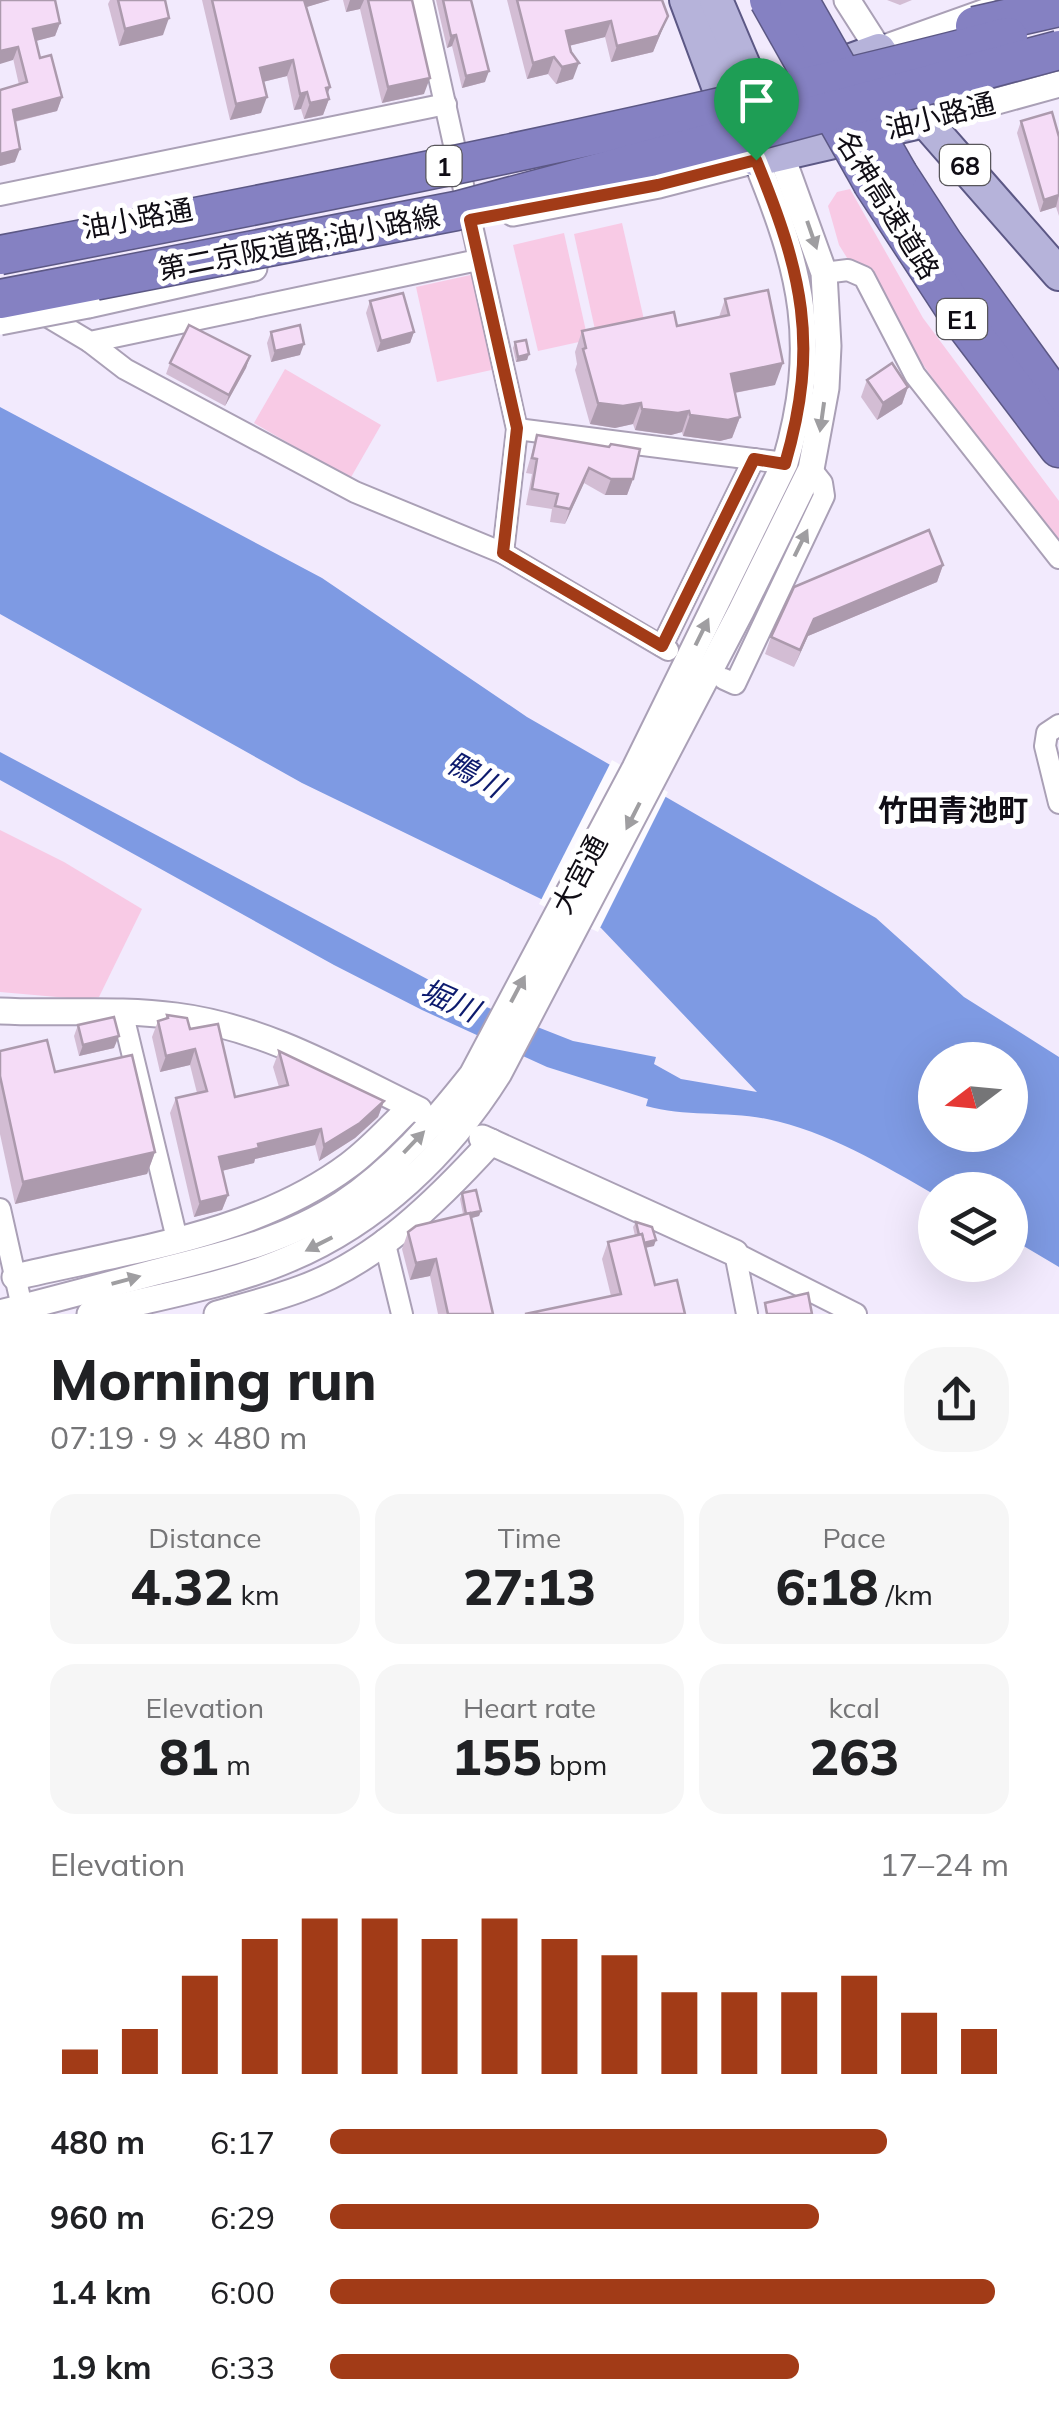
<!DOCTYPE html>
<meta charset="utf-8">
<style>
body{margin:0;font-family:Mulish,"Noto Sans JP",sans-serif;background:#f6f6f6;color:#202124;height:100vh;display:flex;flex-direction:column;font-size:38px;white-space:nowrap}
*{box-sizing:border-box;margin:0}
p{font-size:32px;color:#757577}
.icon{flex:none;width:55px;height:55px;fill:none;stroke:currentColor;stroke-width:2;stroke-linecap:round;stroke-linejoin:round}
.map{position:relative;height:1314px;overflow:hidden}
.sheet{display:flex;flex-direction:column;background:#fff;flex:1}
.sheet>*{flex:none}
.needle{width:65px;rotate:254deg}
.buttons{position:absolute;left:918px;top:1042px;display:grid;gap:20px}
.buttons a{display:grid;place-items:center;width:110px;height:110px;border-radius:50%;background:#fff;box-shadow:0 10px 40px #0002;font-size:50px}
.pin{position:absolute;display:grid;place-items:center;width:85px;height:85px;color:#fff;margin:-102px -42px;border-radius:50% 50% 50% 0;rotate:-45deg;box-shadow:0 0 10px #0007}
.pin .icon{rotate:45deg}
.round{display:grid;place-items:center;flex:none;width:105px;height:105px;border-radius:40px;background:#f6f6f6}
.overview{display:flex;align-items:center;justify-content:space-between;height:170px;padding:0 50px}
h1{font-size:55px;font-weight:800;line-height:75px}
.figures{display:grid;grid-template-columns:repeat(3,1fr);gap:15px;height:170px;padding:10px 50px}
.figures div{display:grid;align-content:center;border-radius:25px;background:#f6f6f6;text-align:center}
.figures b{font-size:50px;font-weight:800}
.figures small{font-size:28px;font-weight:400}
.figures p{font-size:28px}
.chart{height:280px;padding:20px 50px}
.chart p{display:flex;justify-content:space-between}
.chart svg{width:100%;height:180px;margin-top:10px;stroke:#a23b17;stroke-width:6}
ul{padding:0 50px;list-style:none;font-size:32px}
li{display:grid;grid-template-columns:160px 120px 1fr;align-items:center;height:75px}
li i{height:25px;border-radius:12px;background:#a23b17}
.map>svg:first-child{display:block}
.built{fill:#f2eafd;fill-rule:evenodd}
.green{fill:#f8cae5}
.water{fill:#7e9ae3;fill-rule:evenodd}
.pier{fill:#fcfaff}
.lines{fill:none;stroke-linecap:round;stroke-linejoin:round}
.minor-casing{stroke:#aaa0b6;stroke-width:24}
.tertiary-casing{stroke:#aaa0b6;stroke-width:29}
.primary-casing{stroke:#5c5885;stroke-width:36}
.motorway-casing{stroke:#5c5885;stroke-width:41}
.minor{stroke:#fff;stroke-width:20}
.tertiary{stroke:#fff;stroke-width:25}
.primary{stroke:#b6b3da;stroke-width:32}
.motorway{stroke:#8581c2;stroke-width:38}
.tertiary-bridge-casing{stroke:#aaa0b6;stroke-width:29;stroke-linecap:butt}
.motorway-bridge-casing{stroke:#5c5885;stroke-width:41;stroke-linecap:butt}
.tertiary-bridge{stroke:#fff;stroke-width:25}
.motorway-bridge{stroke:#8581c2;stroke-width:38}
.wall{fill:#d3bdd4}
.shaded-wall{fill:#ac9aad}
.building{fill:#f5dcf7;stroke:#ac9aad;stroke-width:2.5}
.oneway{fill:#9f9ea1}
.route-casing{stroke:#fff;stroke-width:20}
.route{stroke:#a23b17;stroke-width:12}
.labels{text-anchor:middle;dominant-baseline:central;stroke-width:10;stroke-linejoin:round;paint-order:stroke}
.shield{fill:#fff;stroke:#58565b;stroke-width:2.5}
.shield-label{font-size:25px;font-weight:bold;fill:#100d15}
.street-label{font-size:28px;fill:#100d15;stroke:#fff}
.water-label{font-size:30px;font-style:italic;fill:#0d1b6e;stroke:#fff}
.neighbourhood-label{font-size:30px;font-weight:bold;fill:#100d15;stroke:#fff}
</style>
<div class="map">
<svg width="1059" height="1314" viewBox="0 0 1059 1314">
<rect width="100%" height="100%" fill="#fcfaff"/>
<path class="built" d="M0,0H1059V1314H0ZM935,1060H1010V1135H935ZM935,1190H1010V1265H935Z"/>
<g class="green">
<path d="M850,189L923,318L1059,501V541L939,387L849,261L839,245L828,206L837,192Z"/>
<path d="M622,223L645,324L596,334L574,234Z"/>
<path d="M564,233L588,340L538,351L513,245Z"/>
<path d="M475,274L496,369L437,382L416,287Z"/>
<path d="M285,369L381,425L350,479L254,423Z"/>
<path d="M0,830L64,862L142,909L99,997L80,999L0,992Z"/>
</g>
<path class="water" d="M0,407L322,578L527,717L876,918L964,997L1059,1057V1267L1010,1238V1190H935V1195C883,1165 827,1131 767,1119C727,1111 685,1117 646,1106L648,1099L547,1067L422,1010L334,965L0,780V752L461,997L573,1041L656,1057L654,1064L681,1079L757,1092L601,928L302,783L0,614ZM935,1060H1010V1135H935Z"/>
<path class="pier" d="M612,760L668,792L598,932L539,904Z"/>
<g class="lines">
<defs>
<g id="minor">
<path d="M422,0L517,429L503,553"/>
<path d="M0,195L446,104"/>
<path d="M824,273L848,270L864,277L915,375L1059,558"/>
<path d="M38,311L90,342L478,260"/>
<path d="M90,342L125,369L355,492L503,553L668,650"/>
<path d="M517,429L785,463"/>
<path d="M662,646L754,459"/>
<path d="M724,679L735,684L824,496L822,483L811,469"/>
<path d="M1059,725L1047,733L1045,746L1059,803"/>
<path d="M122,1011L177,1239"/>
<path d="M0,1209L22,1307"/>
<path d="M384,1240L402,1314"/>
<path d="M735,1253L856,1314"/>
<path d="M735,1253L747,1314"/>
</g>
<g id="tertiary">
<path d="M847,0L879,50L988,11"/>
<path d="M925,121L1059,84"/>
<path d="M88,305L254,268"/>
<path d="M0,1011C59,1014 118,1008 176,1016C264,1027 341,1072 419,1110"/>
<path d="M482,1138L735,1253"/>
<path d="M15,1277C128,1250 254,1236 349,1165C372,1148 391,1126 411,1107"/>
<path d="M0,1313C52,1300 104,1286 156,1272C220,1256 285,1241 342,1204C393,1170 435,1122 472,1075L635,768L785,463C820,344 802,272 756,160L659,185L513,213"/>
<path d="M90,1314C155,1297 227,1286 289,1259C377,1222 449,1153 499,1073L741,611L811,469L826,388L828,346L824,273L781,154"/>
<path d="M217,1314C245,1306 273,1299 300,1289C376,1262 438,1200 491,1142"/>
</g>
<g id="primary">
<path d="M686,0L722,97L756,160L925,121"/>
<path d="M716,0L767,120"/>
<path d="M835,66L879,50L925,121L1059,274"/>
</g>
<g id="motorway">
<path d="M898,174L943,243L1059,403"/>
<path d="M873,184L962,320L1059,448"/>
</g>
</defs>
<use href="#minor" class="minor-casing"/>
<use href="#tertiary" class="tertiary-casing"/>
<use href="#primary" class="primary-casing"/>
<use href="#motorway" class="motorway-casing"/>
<use href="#minor" class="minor"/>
<use href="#tertiary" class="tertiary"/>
<use href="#primary" class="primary"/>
<use href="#motorway" class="motorway"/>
<defs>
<path id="tertiary-bridge" d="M0,322L88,305"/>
<g id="motorway-bridge">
<path d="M769,0L873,184"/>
<path d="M799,0L898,174"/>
<path d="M975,26L1059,7"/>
<path d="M0,255C338,190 675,124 1008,37"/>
<path d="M0,299L456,211L1059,50"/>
</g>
</defs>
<use href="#tertiary-bridge" class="tertiary-bridge-casing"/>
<use href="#motorway-bridge" class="motorway-bridge-casing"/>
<use href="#tertiary-bridge" class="tertiary-bridge"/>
<use href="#motorway-bridge" class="motorway-bridge"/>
</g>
<g class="wall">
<path d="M0,0L60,23L55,36L36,41L40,58L62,97L57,111L15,122V162L0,166V90L19,85Z"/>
<path d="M110,0H165L163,35L119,46L108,4Z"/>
<path d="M202,0H330L306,7L330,87L328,93L329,99L323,115L304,119L301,109L294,110L287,76L263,82L261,113L230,120Z"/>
<path d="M343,0H412L424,94L382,103L360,9L346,12Z"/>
<path d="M436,0H471L485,82L462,88L452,46L447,48Z"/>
<path d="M507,0H662L668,16L653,52L611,62L605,37L569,46L573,79L556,84L548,74L527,79Z"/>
<path d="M887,0H912L900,5Z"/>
<path d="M1021,121L1059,137V216L1056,207L1040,212L1017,133Z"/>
<path d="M725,299L775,385L735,393L740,417L732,438L720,441L683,436L682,432L671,435L635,430L633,424L615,428L590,424L575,370L577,364L575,352L582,331L677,326L719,317Z"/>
<path d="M370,301L414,332L410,343L377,352L366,313Z"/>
<path d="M271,332L300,355L271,362L267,343Z"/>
<path d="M515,342L529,354L527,360L516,362L513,348Z"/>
<path d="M250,356L246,368L225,406L166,374L170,363Z"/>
<path d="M867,380L908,387L902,404L877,420L861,397Z"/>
<path d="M537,435L633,479L627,495H605L584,483L565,524L550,522L552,509L526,505L532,474L526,473Z"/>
<path d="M943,565L937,582L808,636L794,667L765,654L771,637Z"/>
<path d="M167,1015L190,1029L235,1097L279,1087L273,1067L279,1051L384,1101L378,1117L355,1138L319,1161L315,1145L255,1159L254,1163L222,1171L228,1195L222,1210L194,1217L170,1113L176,1098L197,1093L190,1065L160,1072L152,1037L158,1021L165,1019Z"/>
<path d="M78,1025L114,1048L79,1056L74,1036Z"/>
<path d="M0,1051L55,1072L155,1152L147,1174L15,1204L0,1134Z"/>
<path d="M462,1193L481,1211L479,1216L472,1218L493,1314H438L430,1276L410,1280L402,1249L408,1232L463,1214L460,1199Z"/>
<path d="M636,1222L654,1246L645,1248L655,1285L611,1296L602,1259L608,1242L635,1236L633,1227Z"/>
</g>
<g class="shaded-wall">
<path d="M300,0H330L297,10Z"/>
<path d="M350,0H364L360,9L346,12Z"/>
<path d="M668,16L653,52L611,62L617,46Z"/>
<path d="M169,18L163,35L119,46L125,29Z"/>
<path d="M611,21L605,37L560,48L566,31Z"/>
<path d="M60,23L55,36L28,43L33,29Z"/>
<path d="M456,35L452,46L447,48L451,36Z"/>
<path d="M18,47L13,60L0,64V51Z"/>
<path d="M554,57L548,74L527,79L533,63Z"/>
<path d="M293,60L287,76L254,84L260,68Z"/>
<path d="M579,63L573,79L556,84L562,67Z"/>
<path d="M489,71L485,82L462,88L466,76Z"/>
<path d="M430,78L424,94L382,103L388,87Z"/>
<path d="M330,87L325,100L329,99L323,115L304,119L310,103L326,88Z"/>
<path d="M307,92L301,109L294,110L300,94Z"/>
<path d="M62,97L57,111L8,123L13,110Z"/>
<path d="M267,97L261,113L230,120L236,104Z"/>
<path d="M20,149L15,162L0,166V154Z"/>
<path d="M1059,195L1056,207L1040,212L1044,200Z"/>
<path d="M414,332L410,343L377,352L381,341Z"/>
<path d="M304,344L300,355L271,362L275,351Z"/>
<path d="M529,354L527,360L516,362L518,357Z"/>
<path d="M250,356L246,368L225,406L229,395Z"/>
<path d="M783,363L775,385L723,395L731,374Z"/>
<path d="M908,387L902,404L877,420L883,403Z"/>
<path d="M598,403H641L633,424L615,428L590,424Z"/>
<path d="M642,409L689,411L682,432L671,435L635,430Z"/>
<path d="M690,415L740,417L732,438L720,441L683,436Z"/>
<path d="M589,468L584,483L565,524L570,509Z"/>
<path d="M611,479H633L627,495H605Z"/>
<path d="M943,565L937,582L808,636L794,667L814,619Z"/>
<path d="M119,1036L114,1048L79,1056L83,1045Z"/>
<path d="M195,1049L190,1065L160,1072L166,1056Z"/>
<path d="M384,1101L378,1117L355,1138L319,1161L324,1145Z"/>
<path d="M321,1129L315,1145L255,1159L254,1163L213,1173L219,1157L258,1144Z"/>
<path d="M155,1152L147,1174L15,1204L23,1182Z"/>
<path d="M228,1195L222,1210L194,1217L200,1202Z"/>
<path d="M481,1211L479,1216L464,1220L466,1214Z"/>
<path d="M656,1240L654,1246L639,1249L641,1244Z"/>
<path d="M436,1259L430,1276L410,1280L416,1263Z"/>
</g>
<g class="building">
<path d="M0,0H55L60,23L33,29L40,58L51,55L62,97L13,110L20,149L0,154V90L27,82L18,47L0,51Z"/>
<path d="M118,0H165L169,18L125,29Z"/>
<path d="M212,0H304L330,87L326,88L329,99L310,103L307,92L300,94L293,60L260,68L267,97L236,104Z"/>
<path d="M368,0H412L430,78L388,87Z"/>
<path d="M443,0H471L489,71L466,76L456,35L451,36Z"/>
<path d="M517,0H662L668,16L658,36L617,46L611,21L566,31L571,52L579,63L562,67L554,57L533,63Z"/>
<path d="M1052,112L1059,137V195L1044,200L1021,121Z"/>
<path d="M768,290L783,363L731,374L740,417L728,420L690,415L689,411L678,413L642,409L641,403L623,406L598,403L583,349L586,348L582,331L674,312L677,326L729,315L725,299Z"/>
<path d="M403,293L414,332L381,341L370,301Z"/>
<path d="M189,325L250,356L229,395L170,363Z"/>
<path d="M300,325L304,344L275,351L271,332Z"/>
<path d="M526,340L529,354L518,357L515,342Z"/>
<path d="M892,363L908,387L883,403L867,380Z"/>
<path d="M537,435L609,447L611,444L640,449L633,479H611L589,468L570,509L555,506L558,494L532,489L537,459L532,458Z"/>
<path d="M929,530L943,565L814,619L800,650L771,637L794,587Z"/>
<path d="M167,1015L187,1018L190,1029L218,1024L235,1097L288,1085L279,1051L384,1101L360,1123L324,1145L321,1129L258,1144L259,1148L219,1157L228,1195L200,1202L176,1098L207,1091L195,1049L166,1056L158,1021L168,1018Z"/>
<path d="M114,1017L119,1036L83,1045L78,1025Z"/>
<path d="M47,1040L55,1072L132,1055L155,1152L23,1182L0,1076V1051Z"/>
<path d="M476,1190L481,1211L466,1214L462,1193Z"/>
<path d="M470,1213L493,1314H448L436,1259L416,1263L408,1232L416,1226Z"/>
<path d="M636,1222L652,1227L656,1240L644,1243L642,1234L639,1235Z"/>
<path d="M642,1234L655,1285L677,1280L685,1314H525L621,1294L608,1242Z"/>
<path d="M808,1293L812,1314H767L765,1303Z"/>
</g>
<defs><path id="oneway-solid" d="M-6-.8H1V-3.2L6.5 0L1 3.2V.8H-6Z" transform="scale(2.5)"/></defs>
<g class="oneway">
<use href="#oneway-solid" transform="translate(812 235) rotate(71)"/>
<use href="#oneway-solid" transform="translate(822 417) rotate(98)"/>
<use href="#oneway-solid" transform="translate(801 543) rotate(-64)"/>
<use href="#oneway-solid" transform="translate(702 632) rotate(-64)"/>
<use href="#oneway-solid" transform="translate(633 816) rotate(117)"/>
<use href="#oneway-solid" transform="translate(518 989) rotate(-62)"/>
<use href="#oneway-solid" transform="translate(414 1142) rotate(-46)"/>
<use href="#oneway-solid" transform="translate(319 1244) rotate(153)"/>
<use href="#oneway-solid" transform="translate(126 1280) rotate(-15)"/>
</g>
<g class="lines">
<defs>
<path id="route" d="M756,160C802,272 820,344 785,464L754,459L662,646L503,553L517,428L470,220L658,185Z"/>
</defs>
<use href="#route" class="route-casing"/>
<use href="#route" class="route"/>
</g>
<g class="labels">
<g class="shield">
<rect x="940" y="145" width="50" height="40" rx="8"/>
<rect x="426.5" y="146" width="35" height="40" rx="8"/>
<rect x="937" y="299" width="50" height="40" rx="8"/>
</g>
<g class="shield-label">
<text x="965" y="165">68</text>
<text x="444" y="166">1</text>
<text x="962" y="319">E1</text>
</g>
<g class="street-label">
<text transform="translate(940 115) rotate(-14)">油小路通</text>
<text transform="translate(888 205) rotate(58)">名神高速道路</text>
<text transform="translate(137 218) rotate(-10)">油小路通</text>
<text transform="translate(299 242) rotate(-11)">第二京阪道路;油小路線</text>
<text transform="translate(579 874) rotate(-62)">大宮通</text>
</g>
<g class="water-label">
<text transform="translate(475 774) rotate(29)">鴨川</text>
<text transform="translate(450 1000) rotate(24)">堀川</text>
</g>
<g class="neighbourhood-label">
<text x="953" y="810">竹田青池町</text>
</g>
</g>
</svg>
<div class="buttons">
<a><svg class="needle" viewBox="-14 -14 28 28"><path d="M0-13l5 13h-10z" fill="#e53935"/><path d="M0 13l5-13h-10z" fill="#757577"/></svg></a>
<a><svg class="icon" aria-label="layers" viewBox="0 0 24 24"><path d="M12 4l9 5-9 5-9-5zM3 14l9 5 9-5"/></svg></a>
</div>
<div class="pin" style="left:756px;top:160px;background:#1e9e55"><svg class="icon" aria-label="arrive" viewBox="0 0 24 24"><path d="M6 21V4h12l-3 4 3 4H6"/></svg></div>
</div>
<section class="sheet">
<div class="overview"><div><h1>Morning run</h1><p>07:19 · 9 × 480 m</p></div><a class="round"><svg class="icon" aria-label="share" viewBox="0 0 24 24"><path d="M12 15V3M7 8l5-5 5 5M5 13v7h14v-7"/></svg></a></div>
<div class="figures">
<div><p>Distance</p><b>4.32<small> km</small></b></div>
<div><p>Time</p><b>27:13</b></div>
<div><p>Pace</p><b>6:18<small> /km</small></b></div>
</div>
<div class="figures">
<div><p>Elevation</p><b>81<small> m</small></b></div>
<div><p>Heart rate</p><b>155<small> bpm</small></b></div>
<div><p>kcal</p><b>263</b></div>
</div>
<div class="chart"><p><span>Elevation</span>17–24 m</p>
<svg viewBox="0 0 160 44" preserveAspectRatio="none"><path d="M5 44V38M15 44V33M25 44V20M35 44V11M45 44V6M55 44V6M65 44V11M75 44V6M85 44V11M95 44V15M105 44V24M115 44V24M125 44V24M135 44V20M145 44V29M155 44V33"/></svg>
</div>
<ul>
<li><b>480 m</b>6:17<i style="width:82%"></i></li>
<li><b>960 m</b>6:29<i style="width:72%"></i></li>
<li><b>1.4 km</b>6:00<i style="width:98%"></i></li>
<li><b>1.9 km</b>6:33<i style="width:69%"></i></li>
</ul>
</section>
